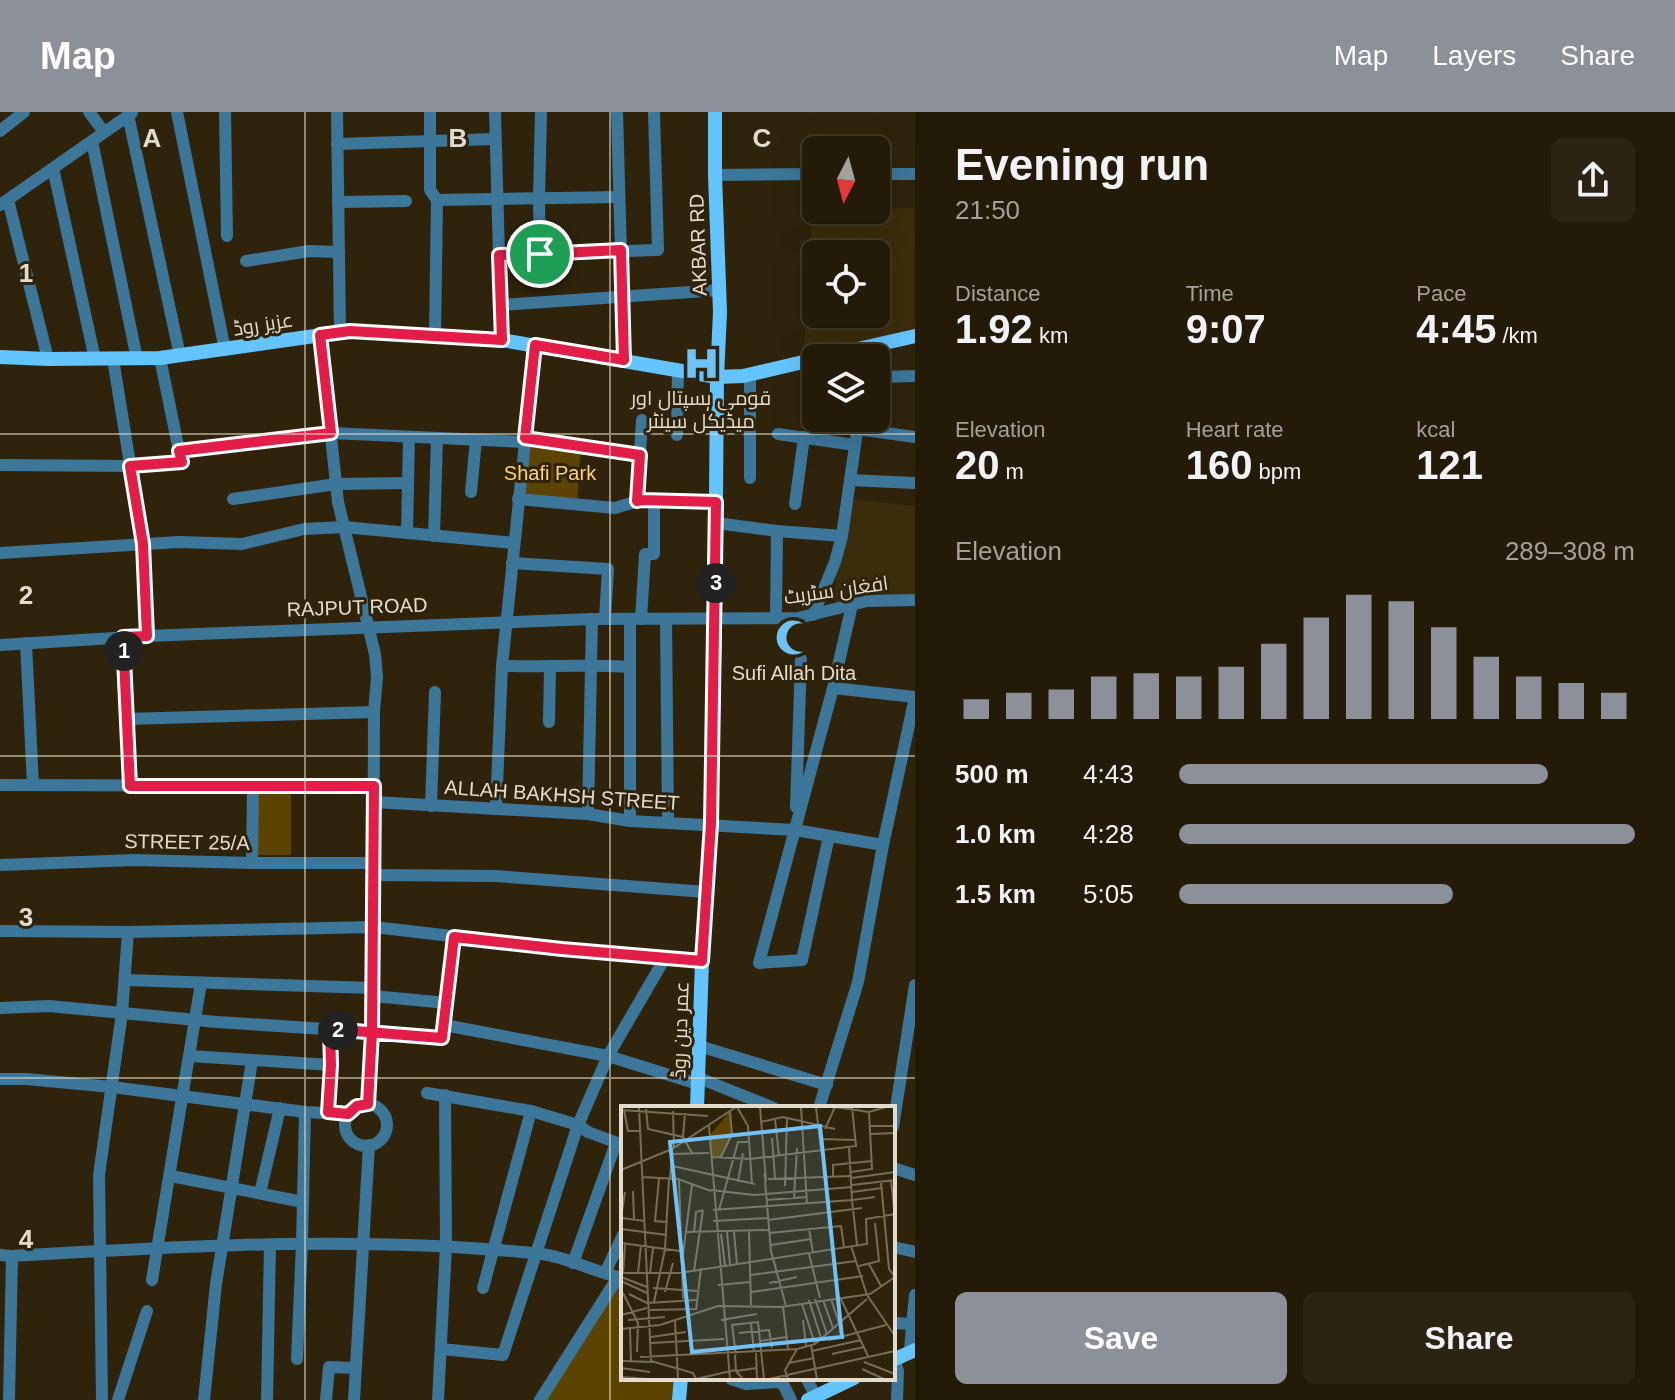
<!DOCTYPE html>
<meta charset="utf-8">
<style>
body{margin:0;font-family:Arial,Cairo,sans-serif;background:#2b2412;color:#f1f3f6;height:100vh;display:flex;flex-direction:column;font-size:30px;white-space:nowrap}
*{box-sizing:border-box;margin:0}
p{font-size:26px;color:#a3a19c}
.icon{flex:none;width:44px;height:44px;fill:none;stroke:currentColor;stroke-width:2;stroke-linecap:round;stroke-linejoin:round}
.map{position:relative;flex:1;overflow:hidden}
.side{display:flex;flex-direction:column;background:#231b08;width:760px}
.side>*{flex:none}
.needle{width:52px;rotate:186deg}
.fabs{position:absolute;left:802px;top:24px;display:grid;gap:16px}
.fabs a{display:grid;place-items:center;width:88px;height:88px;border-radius:12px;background:#231b08;box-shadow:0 8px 32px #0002,0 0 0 2px #403929;font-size:40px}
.pin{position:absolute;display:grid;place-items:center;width:68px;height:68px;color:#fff;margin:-34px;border:4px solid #fff;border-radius:50%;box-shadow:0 2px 8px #0007}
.km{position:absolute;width:40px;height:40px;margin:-20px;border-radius:50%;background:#222;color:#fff;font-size:22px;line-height:40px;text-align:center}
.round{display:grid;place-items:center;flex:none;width:84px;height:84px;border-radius:12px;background:#2b2412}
.overview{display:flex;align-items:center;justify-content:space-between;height:136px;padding:0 40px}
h1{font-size:44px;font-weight:600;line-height:60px}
.figures{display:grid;grid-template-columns:repeat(3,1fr);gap:12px;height:136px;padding:8px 40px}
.figures div{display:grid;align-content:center}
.figures b{font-size:40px;font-weight:600}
.figures small{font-size:22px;font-weight:400}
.figures p{font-size:22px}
.chart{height:224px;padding:16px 40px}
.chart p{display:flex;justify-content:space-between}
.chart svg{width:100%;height:144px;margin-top:8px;stroke:#8c9099;stroke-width:6}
.primary-button{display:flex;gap:16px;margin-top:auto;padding:16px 40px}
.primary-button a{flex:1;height:92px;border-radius:12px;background:#8c9099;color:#fff;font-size:32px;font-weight:600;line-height:92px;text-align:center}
.primary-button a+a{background:#2b2412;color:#f1f3f6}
ul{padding:0 40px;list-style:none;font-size:26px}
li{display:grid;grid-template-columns:128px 96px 1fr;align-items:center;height:60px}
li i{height:20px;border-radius:10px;background:#8c9099}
header{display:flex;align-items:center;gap:48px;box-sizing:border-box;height:112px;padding:0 40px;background:#8c9099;color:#fff}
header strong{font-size:38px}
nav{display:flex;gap:44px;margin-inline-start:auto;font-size:28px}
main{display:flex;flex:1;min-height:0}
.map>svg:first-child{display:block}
.built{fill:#3b2d0b;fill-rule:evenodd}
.green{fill:#5c4400}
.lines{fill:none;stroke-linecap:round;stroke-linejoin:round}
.minor{stroke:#3c7699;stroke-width:12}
.major{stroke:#63c4ff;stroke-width:14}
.route-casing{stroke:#fff;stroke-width:16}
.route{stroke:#e11d48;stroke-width:10}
.grid{fill:none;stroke:#e3dccd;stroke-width:2;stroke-opacity:0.55}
.labels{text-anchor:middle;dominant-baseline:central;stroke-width:6;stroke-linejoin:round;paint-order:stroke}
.street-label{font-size:20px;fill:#e3dccd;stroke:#2f240b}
.poi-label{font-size:20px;fill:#e3dccd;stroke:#2f240b}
.park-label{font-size:20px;fill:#fcd173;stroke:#2f240b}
.inset-road{fill:none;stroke:#776e59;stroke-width:2}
.view{fill:#70c1f4;fill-opacity:0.15;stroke:#70c1f4;stroke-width:4}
.inset-edge{fill:none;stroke:#e3dccd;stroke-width:4}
.grid-label{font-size:26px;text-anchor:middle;font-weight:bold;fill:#e3dccd;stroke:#2f240b;stroke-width:6;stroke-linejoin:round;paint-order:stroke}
</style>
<header>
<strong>Map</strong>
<nav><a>Map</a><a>Layers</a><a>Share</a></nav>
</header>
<main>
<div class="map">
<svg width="915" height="1288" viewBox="0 0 915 1288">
<rect width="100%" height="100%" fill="#2f240b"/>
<g class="built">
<path d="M915,96V224L803,249L813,98ZM816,142H876V202H816Z"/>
<path d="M847,387L915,394V488L836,497L835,450Z"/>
</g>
<g class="green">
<path d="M525,326L581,334L577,392L518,387Z"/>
<path d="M257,681L291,682V743H257Z"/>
<path d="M623,1166V1266H679L677,1288H541Z"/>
</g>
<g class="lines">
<g class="minor">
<path d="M89,0L104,20"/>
<path d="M177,0L225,238"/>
<path d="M225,0L227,124"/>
<path d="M337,0L340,220"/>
<path d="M430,0V78L437,88L619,85"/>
<path d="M495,0L499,143L658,138L654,0"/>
<path d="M617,0L624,248"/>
<path d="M128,3L180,244"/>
<path d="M0,19L24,0"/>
<path d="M92,29L137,247"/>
<path d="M337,32L495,27"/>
<path d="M53,56L95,247"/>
<path d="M876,62H915"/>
<path d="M715,63L816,62"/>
<path d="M8,88L48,247"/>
<path d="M338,90L406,89"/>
<path d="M0,93L132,1"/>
<path d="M540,142L539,87L541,0"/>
<path d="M499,143L502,228"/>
<path d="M246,149L309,139L339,140"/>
<path d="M501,193L720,178"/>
<path d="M320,223L338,390L375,542L377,565L374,600L373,884L368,992"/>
<path d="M435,223L437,88"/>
<path d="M160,246L179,339"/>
<path d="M113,247L143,432L147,524"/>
<path d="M876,265L915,264"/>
<path d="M857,317L915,325"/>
<path d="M778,322L855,333"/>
<path d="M677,323L678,258"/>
<path d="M525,326L640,343"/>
<path d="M0,353L130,354L182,350L179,339L331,321L525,330"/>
<path d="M750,366V262"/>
<path d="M850,368L915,371"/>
<path d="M471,380L476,328"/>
<path d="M233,387L336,372L408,371"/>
<path d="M518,387L615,396L642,388L716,390"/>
<path d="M637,389L642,308"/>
<path d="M795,392L804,325"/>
<path d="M716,411L777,419L842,424"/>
<path d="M407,421L409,325"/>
<path d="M434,424L437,326"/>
<path d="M0,441L179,430L242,432L304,417L344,415L514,431"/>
<path d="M512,451L608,457L605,507"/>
<path d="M813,503L835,450L842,424L859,306"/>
<path d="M776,506L777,419"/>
<path d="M641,507L645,442H654V388"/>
<path d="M666,507L668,711"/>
<path d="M123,525L130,674"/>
<path d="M26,531L33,673"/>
<path d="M0,533L147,524L592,507L798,506L867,489L915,488"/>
<path d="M502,554C545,555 587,552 630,555"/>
<path d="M833,576L915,585"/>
<path d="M126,607L374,600"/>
<path d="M549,610L550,555"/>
<path d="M0,673L374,674"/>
<path d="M374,690L588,702L630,709L795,718L883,733"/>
<path d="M431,694L435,580"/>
<path d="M796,695L801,547"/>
<path d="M496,697L502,554L535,233"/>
<path d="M588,702L592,507"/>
<path d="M630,709V507"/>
<path d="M829,724L802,848L759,851L833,576L852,493"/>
<path d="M252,751L253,674"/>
<path d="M0,753L135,748L252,751H373"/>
<path d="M373,763L496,764L706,780"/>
<path d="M0,819L128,820L374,815L562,837L702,849"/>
<path d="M126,868L373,876"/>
<path d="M373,884L447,891"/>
<path d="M0,896L49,894L217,910L372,920L442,926L444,913L608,944L698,972"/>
<path d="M444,913L454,825"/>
<path d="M699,934L827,973"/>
<path d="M190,944L331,953"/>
<path d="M699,966L774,996"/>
<path d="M0,967H26L112,975L305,1000L348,1002"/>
<path d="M427,981L531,999L578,1013L588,1020L623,1033"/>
<circle cx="366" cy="1013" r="21"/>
<path d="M819,996L858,870L883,733L915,585"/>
<path d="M328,1000L331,953L330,917"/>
<path d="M893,1015L915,873"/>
<path d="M893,1056L915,1063"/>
<path d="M171,1064L303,1090"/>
<path d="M260,1081L280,996"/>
<path d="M893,1135L915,1140"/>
<path d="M0,1143L12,1144C188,1134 365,1123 541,1142C569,1145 595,1161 623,1166"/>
<path d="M573,1151L616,1031"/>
<path d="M605,1161L623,1123"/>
<path d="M152,1168L201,871"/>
<path d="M483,1176L531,999"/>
<path d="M893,1211L912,1212L915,1183"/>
<path d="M441,1237L503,1243L578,1013L608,944L665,846"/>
<path d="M910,1240L912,1212"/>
<path d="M297,1247L302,1132L305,1000"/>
<path d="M894,1247L898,1259L897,1288"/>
<path d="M806,1266L818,1288"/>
<path d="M731,1267L746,1272L780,1270L784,1274L791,1288"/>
<path d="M9,1288L12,1144"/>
<path d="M102,1288L99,1063L122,901L128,820"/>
<path d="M118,1288L147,1199"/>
<path d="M204,1288L216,1172L252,949"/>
<path d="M267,1288L270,1133"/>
<path d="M326,1288L329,1255L354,1256"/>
<path d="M354,1288L369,1033"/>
<path d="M438,1288L446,1134L445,983"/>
<path d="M540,1288L618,1165"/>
</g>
<g class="major">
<path d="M0,245L48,247L160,246L350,219L502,228L717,265L743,264L816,247"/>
<path d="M818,246L915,224"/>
<path d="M697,996L702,849L711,712L715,506L717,265L720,200L715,63V0"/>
<path d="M893,1248L915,1238"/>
<path d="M679,1288L681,1266"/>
<path d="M808,1288L854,1266"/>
</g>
</g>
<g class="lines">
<defs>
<path id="route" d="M540,142L499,143L502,228L350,219L320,223L331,321L179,339L182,350L130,354L143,432L147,524L123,525L130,674H374L372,920L368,992L357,994L348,1002L328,1000L331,953L330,917L442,926L454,825L562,837L702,849L711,712L716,390L642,388L637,389L640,343L525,326L535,233L624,248L621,138L540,142"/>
</defs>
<use href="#route" class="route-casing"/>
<use href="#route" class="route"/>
</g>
<path class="grid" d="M305,0V1288M610,0V1288M0,322H915M0,644H915M0,966H915"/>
<defs>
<symbol id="hospital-bare" viewBox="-9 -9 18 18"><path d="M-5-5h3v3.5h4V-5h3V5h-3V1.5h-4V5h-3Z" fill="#70c1f4" stroke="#2f240b" stroke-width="2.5" paint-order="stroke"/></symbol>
<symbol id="mosque-bare" viewBox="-9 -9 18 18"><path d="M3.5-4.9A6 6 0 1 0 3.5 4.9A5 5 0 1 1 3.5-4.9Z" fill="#70c1f4" stroke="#2f240b" stroke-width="2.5" paint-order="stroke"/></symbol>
</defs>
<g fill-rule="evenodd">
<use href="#hospital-bare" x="676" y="226" width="51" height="51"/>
<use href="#mosque-bare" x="768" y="500" width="51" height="51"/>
</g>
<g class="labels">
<g class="street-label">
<text transform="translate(698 133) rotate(-92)">AKBAR RD</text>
<text transform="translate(263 212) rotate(-9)">عزیز روڈ</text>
<text transform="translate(836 478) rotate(-8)">افغان سٹریٹ</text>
<text transform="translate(357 495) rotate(-2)">RAJPUT ROAD</text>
<text transform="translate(562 683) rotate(4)">ALLAH BAKHSH STREET</text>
<text transform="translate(187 730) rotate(1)">STREET 25/A</text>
<text transform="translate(680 918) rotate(-88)">عمر دین روڈ</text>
</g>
<g class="poi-label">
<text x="701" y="286">قومی ہسپتال اور<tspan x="701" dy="23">میڈیکل سینٹر</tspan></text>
<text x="794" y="561">Sufi Allah Dita</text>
</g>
<g class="park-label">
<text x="550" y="361">Shafi Park</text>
</g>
</g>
<g transform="translate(621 994)">
<rect width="274" height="274" fill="#2f240b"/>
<path d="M109,5L111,28L100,51L89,50L88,30Z" fill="#5c4400"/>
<path class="inset-road" d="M18,1L30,255L72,267L75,273M116,1L127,20L131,77M139,1L145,75L143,68M180,1L186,98M195,1L200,44M214,1L248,6L265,1M25,3L27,23L62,31L71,47M0,4L87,10M3,4L7,25H19M52,5L53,42M154,13L158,50M140,16L162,11L214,23M88,20L109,273M249,20H274M204,23L214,1M250,28L274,27M62,31L64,7M151,32L154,72M199,33L234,34M91,51L129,53L235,40L231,1M100,51L111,28L109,5M51,60L134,78M0,64L51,43L115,1M230,66L251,63L248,6M21,71L57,73L90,85M49,72L51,48L88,47M212,72V59L251,55M231,72L274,66M38,73L34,115L45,116M147,73L231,70M58,74L62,193M270,74L273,102M144,75L150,145L165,200M117,76L122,47M260,76L268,163L274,171M231,79L274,74M164,80L166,12M90,84L133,89L231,81M12,85L13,114M4,86L0,112L24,115M231,86L261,82M173,92L176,42M145,94L186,91M92,104L231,94L228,41M98,104L117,36H128M147,114L241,102M92,115L147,112M0,123L46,129M188,123L192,147M128,125L130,199M64,126L148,124M106,126L109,159M113,126L116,158M73,127L75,106L82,104M148,127L220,120L223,141M100,128L104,159M0,137L59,145M150,139L190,133M236,139L231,94L254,91M230,140L246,189M62,148L71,79M188,148L199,192M248,158L260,180M238,160L258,155L254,117M73,165L82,104M0,167H58L246,138L245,113L274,108M2,167L4,138M17,167L20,140M29,167L32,142M130,169L235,155M0,171L26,181M0,175L26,187M148,177L176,171M97,179L130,176M32,182L76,185M44,186L52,157M130,186L242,170M2,187L17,217L16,246M8,188L26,197L75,194M246,189L274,230M219,191L247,250M194,193L206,228M210,193L218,217M188,194L200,232M202,194L212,222M33,196L44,143L48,72M181,198L194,238M162,200L167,244M29,204L75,203M75,204L80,162M0,209L26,202M7,214L44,211M54,214L57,273M100,214L136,208M182,214L185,240M130,217L133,246M0,223L39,219L97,200L160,201L249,188L274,171M9,223L10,256M118,227L148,224L151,242M30,231L65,226M208,234L265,219M140,235L165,231M30,237L103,233M190,239L196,273M191,245L240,234M135,247L136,273M211,248L243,241M114,249L115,265L136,262M115,249L111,219L137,216L143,273M19,251L176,243L194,238L246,193M2,255L33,256M243,256L274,268M168,257L193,252M0,262L29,266M241,263L263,273M0,270L1,223M0,271L26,273M75,273L114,264L122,273M148,273L274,245M167,273L164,264L176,243"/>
<path class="view" d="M199,20L221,231L71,246L49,36Z"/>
<rect width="274" height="274" class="inset-edge"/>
</g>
<g class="grid-label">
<text x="152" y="35">A</text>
<text x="458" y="35">B</text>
<text x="762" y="35">C</text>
<text x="26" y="170">1</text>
<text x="26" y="492">2</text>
<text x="26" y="814">3</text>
<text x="26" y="1136">4</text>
</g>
</svg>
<div class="fabs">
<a><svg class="needle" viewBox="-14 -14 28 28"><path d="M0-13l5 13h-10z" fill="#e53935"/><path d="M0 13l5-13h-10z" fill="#a3a19c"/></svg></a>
<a><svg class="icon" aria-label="locate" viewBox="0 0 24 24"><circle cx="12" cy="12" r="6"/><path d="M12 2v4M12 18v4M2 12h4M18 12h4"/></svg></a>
<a><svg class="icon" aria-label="layers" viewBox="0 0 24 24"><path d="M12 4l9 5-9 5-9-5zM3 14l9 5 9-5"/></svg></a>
</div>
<div class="pin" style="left:540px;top:142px;background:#1e9e55"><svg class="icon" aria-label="arrive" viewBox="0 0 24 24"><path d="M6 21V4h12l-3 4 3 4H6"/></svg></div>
<b class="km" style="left:124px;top:539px">1</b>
<b class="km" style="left:338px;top:918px">2</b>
<b class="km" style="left:716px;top:471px">3</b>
</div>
<section class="side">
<div class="overview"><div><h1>Evening run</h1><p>21:50</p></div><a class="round"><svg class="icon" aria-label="share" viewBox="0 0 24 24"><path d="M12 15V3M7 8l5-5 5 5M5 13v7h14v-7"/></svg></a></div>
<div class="figures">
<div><p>Distance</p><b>1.92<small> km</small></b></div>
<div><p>Time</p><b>9:07</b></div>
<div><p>Pace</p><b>4:45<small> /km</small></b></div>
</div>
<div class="figures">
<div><p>Elevation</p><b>20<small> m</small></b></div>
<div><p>Heart rate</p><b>160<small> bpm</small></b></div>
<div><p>kcal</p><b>121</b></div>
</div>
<div class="chart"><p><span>Elevation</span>289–308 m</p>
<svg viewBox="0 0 160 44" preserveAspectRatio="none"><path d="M5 44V38M15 44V36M25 44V35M35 44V31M45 44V30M55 44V31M65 44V28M75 44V21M85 44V13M95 44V6M105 44V8M115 44V16M125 44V25M135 44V31M145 44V33M155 44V36"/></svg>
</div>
<ul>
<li><b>500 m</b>4:43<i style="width:81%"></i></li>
<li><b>1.0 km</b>4:28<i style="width:100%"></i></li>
<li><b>1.5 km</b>5:05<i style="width:60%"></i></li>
</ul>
<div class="primary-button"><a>Save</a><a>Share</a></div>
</section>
</main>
